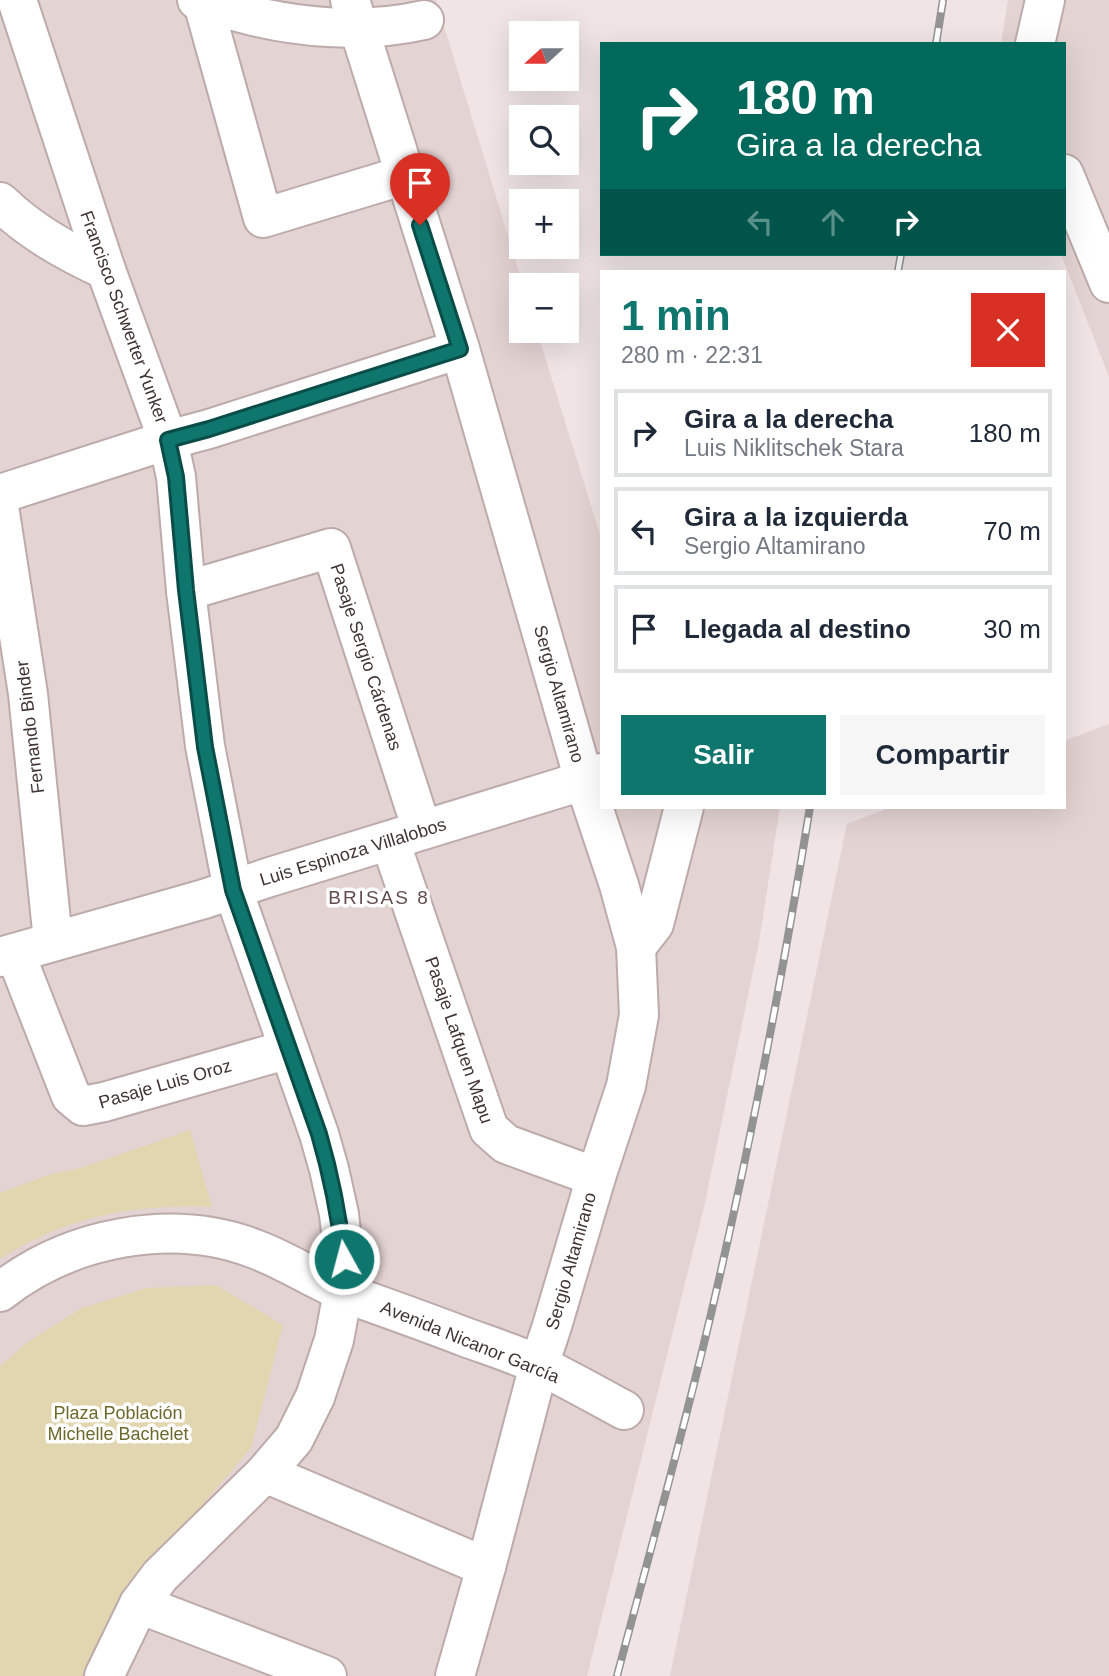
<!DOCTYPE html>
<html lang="es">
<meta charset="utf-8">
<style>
:root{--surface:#fff;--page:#f6f6f7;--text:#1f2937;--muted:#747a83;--line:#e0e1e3;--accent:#0f766e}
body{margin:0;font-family:Arial,sans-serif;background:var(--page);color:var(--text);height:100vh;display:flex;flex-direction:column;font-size:26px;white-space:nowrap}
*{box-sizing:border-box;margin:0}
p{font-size:23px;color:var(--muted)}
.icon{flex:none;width:38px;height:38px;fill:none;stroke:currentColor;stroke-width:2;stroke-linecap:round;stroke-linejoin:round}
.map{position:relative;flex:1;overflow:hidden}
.side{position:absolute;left:600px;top:270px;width:466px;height:539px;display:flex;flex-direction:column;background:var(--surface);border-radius:0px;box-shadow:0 7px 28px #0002}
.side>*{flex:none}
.guide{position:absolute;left:600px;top:42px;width:466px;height:214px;border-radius:0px;box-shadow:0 7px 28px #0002;background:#00695c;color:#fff;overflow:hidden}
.needle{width:46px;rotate:249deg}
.tools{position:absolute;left:509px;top:21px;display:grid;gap:14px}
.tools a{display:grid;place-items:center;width:70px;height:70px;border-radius:0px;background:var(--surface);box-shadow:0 7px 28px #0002;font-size:35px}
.pin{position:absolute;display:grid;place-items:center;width:60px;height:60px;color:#fff;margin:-72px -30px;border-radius:50% 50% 50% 0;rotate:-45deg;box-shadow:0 0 7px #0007}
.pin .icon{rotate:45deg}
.me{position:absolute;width:77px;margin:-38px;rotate:353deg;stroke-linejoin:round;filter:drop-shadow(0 0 5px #0008)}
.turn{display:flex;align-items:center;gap:24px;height:147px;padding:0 21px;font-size:32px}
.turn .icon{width:91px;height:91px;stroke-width:2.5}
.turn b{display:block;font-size:49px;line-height:60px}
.lanes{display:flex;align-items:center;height:66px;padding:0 21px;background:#0003;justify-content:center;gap:35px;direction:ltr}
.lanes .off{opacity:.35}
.round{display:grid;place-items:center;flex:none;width:74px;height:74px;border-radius:0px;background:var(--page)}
.headline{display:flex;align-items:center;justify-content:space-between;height:119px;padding:0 21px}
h1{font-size:42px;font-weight:700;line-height:52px;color:var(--accent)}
.button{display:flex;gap:14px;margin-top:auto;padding:14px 21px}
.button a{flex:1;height:80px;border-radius:0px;background:var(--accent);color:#fff;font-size:28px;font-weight:700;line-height:80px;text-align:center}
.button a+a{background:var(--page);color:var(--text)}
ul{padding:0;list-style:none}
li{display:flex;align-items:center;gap:21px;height:88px;margin:0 14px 10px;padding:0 7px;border:4px solid var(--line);border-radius:0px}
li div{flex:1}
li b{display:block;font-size:26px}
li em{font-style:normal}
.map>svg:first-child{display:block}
.residential{fill:#e3d3d2}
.green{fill:#e1d6b0}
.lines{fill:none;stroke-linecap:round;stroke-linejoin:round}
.minor-casing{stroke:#bdabab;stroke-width:42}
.minor{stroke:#fff;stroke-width:38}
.rail-casing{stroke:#939393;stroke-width:8}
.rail{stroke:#fff;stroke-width:5;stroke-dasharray:16;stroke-linecap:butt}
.route-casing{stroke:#0a4d48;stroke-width:18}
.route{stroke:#0f766e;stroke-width:12}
.labels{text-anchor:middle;stroke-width:7;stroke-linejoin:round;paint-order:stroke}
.street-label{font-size:18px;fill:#413435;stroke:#fff}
.park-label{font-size:18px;fill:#6d6a2e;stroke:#fff}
.neighbourhood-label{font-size:19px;letter-spacing:2px;fill:#634d4e;stroke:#fff}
</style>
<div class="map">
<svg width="1109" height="1676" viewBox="0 0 1109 1676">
<rect width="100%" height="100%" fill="#f0e4e4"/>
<g class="residential">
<polygon points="0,0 436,0 523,285 522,285 522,331 537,331 602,541 602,807 780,807 759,942 704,1207 587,1676 0,1676"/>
<polygon points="1008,0 1109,0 1109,377 1061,254 1064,254 1064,44 1001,44"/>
<polygon points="1109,724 1109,1676 670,1676 847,824 891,807 1064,807 1064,741"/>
</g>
<g class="green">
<path d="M 190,1130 L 212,1207 C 133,1204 68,1216 0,1259 L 0,1193 L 48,1175 L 81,1168 Z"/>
<polygon points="216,1285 283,1325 251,1448 126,1594 87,1676 0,1676 0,1366 29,1341 82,1308 147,1288"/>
</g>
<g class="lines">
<defs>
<g id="minor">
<polyline points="17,0 106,270 168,440 176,477 186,591 205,746 233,890 319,1134 329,1169 339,1214 344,1259 343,1292 334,1340 315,1397 294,1439 265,1473 160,1576 139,1604 104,1676"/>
<path d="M 197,0 C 208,5 221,8 234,11 C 294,28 362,34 424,20"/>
<polyline points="350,0 460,349 584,780 619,885 636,947 639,1015 626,1086 596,1177 552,1326 539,1365 486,1567 455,1676"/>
<polyline points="203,3 263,218 405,175"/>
<polyline points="1035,44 1045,0"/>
<polyline points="1064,174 1109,283"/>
<path d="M 0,202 C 31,232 67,252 106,270"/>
<polyline points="0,494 168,440 209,429 460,349"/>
<polyline points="0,513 28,694 53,941"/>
<polyline points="186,591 331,548 422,830"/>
<polyline points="390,841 489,1129 506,1144 596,1177"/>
<polyline points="636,947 654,924 684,807"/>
<polyline points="15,953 71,1096 83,1106 104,1102 289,1049"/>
<polyline points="0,957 204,899 270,877 563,787 602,773"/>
<path d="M 0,1292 C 69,1237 172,1217 255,1249 C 290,1262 321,1284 356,1297 C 392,1310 429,1323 465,1337 C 490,1346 515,1354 539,1365 C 568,1379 596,1395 624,1410"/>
<polyline points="265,1473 486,1567"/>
<polyline points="139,1604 327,1676"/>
</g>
</defs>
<use href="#minor" class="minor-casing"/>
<use href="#minor" class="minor"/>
<defs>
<g id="rail">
<polyline points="936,44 943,0"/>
<polyline points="898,271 901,254"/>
<path d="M 617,1676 C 650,1551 685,1427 714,1301 C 752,1137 783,973 810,807"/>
</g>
</defs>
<use href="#rail" class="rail-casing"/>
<use href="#rail" class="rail"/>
</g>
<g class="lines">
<defs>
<path id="route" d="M 344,1259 C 339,1216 331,1175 319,1134 L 233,890 L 205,747 L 186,590 L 176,477 L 168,440 L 209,429 L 460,349 L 420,225"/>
</defs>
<use href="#route" class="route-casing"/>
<use href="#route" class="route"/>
</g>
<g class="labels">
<g class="street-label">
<text transform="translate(124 317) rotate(70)" y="6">Francisco Schwerter Yunker</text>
<text transform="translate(366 657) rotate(72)" y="6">Pasaje Sergio Cárdenas</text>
<text transform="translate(559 694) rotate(74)" y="6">Sergio Altamirano</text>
<text transform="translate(30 727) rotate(-97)" y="6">Fernando Binder</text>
<text transform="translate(353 852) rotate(-17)" y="6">Luis Espinoza Villalobos</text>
<text transform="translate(459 1040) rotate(71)" y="6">Pasaje Lafquen Mapu</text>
<text transform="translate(165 1084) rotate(-16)" y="6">Pasaje Luis Oroz</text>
<text transform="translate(571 1261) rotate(-74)" y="6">Sergio Altamirano</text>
<text transform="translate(470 1342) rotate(22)" y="6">Avenida Nicanor García</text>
</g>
<g class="park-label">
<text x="118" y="1419">Plaza Población<tspan x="118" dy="21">Michelle Bachelet</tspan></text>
</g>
<g class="neighbourhood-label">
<text x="379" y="904">BRISAS 8</text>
</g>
</g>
</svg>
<div class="tools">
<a><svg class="needle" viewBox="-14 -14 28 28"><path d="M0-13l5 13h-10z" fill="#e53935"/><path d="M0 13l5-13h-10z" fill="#747a83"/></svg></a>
<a><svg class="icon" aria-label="search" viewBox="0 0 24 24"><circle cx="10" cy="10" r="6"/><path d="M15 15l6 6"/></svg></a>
<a>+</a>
<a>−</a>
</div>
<div class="pin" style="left:420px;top:225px;background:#d93025"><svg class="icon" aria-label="arrive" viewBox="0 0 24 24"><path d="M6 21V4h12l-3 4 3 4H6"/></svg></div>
<svg class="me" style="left:344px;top:1259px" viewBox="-20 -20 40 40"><circle r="17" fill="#0f766e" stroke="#fff" stroke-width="3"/><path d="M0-11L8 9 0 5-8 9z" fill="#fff"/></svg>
<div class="guide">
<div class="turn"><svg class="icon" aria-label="right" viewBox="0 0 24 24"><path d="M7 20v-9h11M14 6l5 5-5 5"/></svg><div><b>180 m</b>Gira a la derecha</div></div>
<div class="lanes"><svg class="icon off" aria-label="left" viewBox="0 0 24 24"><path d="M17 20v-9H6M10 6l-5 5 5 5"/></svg><svg class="icon off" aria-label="ahead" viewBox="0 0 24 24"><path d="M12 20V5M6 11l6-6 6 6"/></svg><svg class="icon" aria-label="right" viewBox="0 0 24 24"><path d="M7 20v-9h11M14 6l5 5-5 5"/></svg></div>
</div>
<section class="side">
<div class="headline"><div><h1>1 min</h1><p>280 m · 22:31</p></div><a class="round" style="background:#d93025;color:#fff"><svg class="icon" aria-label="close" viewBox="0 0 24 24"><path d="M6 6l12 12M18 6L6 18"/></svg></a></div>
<ul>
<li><svg class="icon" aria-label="right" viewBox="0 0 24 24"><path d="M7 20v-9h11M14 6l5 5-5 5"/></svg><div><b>Gira a la derecha</b><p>Luis Niklitschek Stara</p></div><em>180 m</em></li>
<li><svg class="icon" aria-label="left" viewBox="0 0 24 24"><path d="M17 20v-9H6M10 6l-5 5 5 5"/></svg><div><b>Gira a la izquierda</b><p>Sergio Altamirano</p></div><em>70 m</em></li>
<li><svg class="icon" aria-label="arrive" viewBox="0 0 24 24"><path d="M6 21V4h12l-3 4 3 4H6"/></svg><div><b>Llegada al destino</b></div><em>30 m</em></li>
</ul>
<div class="button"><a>Salir</a><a>Compartir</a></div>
</section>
</div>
